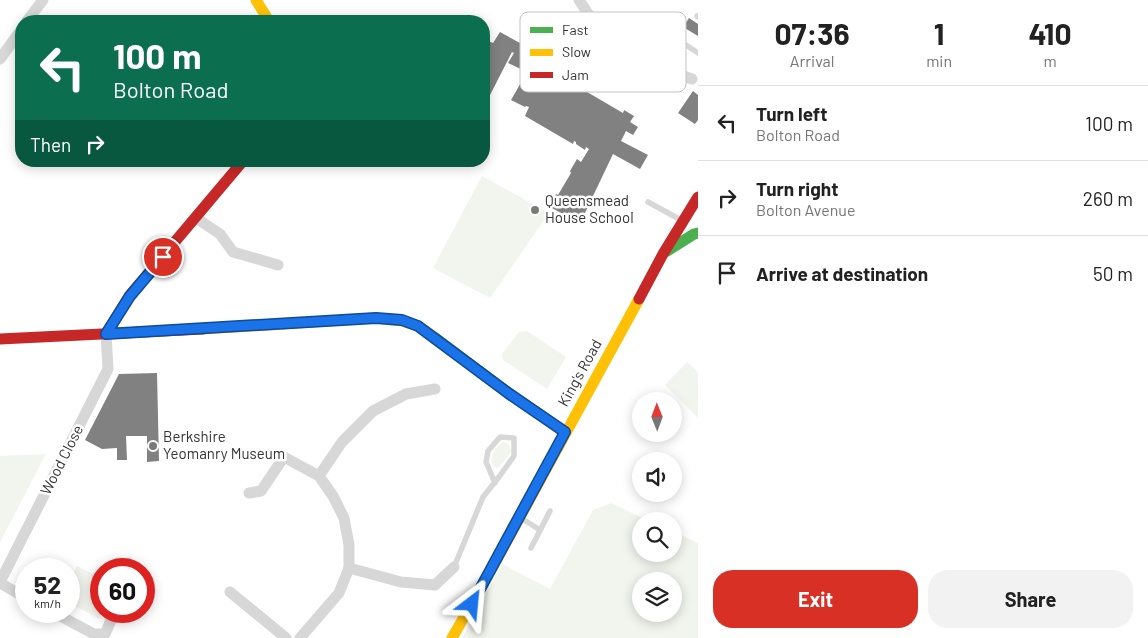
<!DOCTYPE html>
<style>
:root{--surface:#fff;--page:#f2f2f2;--text:#222;--muted:#767676;--line:#e0e0e0;--accent:#d93025}
body{margin:0;font-family:Barlow,sans-serif;background:var(--page);color:var(--text);height:100vh;display:flex;flex-direction:column;font-size:19px;white-space:nowrap}
*{box-sizing:border-box;margin:0}
p{font-size:16px;color:var(--muted)}
.icon{flex:none;width:28px;height:28px;fill:none;stroke:currentColor;stroke-width:2;stroke-linecap:round;stroke-linejoin:round}
.map{position:relative;flex:1;overflow:hidden}
.drawer{display:flex;flex-direction:column;background:var(--surface);width:450px}
.drawer>*{flex:none}
.banner{position:absolute;left:15px;top:15px;width:475px;height:152px;border-radius:20px;box-shadow:0 2px 12px #0003;background:#0b6e4f;color:#fff;overflow:hidden}
.needle{width:32px;rotate:359deg}
.controls{position:absolute;left:632px;top:392px;display:grid;gap:10px}
.controls a{display:grid;place-items:center;width:50px;height:50px;border-radius:50%;background:var(--surface);box-shadow:0 2px 12px #0003;font-size:25px}
.speed{position:absolute;left:15px;top:558px;display:flex;gap:10px;font-size:25px;font-weight:700;text-align:center}
.speed>*{display:grid;place-content:center;width:65px;height:65px;border-radius:50%;background:var(--surface);box-shadow:0 2px 12px #0003;line-height:1}
.speed small{font-size:12px;font-weight:400}
.speed .limit{border:8px solid #d22;background:#fff;color:#111}
.pin{position:absolute;display:grid;place-items:center;width:42px;height:42px;color:#fff;margin:-21px;border:2px solid #fff;border-radius:50%;box-shadow:0 1px 5px #0007}
.me{position:absolute;width:55px;margin:-28px;rotate:29deg;stroke-linejoin:round;filter:drop-shadow(0 0 4px #0008)}
.turn{display:flex;align-items:center;gap:18px;height:105px;padding:0 15px;font-size:22px}
.turn .icon{width:65px;height:65px;stroke-width:2.5}
.turn b{display:block;font-size:35px;line-height:42px}
.then{display:flex;align-items:center;height:48px;padding:0 15px;background:#0003;gap:10px;font-size:19px}
.eta{display:flex;justify-content:space-evenly;align-items:center;height:85px;text-align:center}
.eta b{font-size:30px;font-weight:700;line-height:35px}
.cta{display:flex;gap:10px;margin-top:auto;padding:10px 15px}
.cta a{flex:1;height:58px;border-radius:20px;background:var(--accent);color:#fff;font-size:20px;font-weight:700;line-height:58px;text-align:center}
.cta a+a{background:var(--page);color:var(--text)}
ul{padding:0;list-style:none}
li{display:flex;align-items:center;gap:15px;height:75px;padding:0 15px;border-top:1px solid var(--line)}
li div{flex:1}
li b{display:block;font-size:19px}
li em{font-style:normal}
main{display:flex;flex:1;min-height:0}
.map>svg:first-child{display:block}
.green{fill:#f1f5ed;fill-rule:evenodd}
.building{fill:#818181}
.lines{fill:none;stroke-linecap:round;stroke-linejoin:round}
.lane{stroke:#d7d7d7;stroke-width:5.5}
.street{stroke:#d7d7d7;stroke-width:11}
.fast{stroke:#4caf50;stroke-width:11}
.slow{stroke:#ffc107;stroke-width:11}
.jam{stroke:#c62828;stroke-width:11}
.route-casing{stroke:#114b97;stroke-width:12}
.route{stroke:#1a73e8;stroke-width:9}
.poi-dot{fill:#7a7a7a;stroke:#fff;stroke-width:2}
.labels{text-anchor:middle;stroke-width:5;stroke-linejoin:round;paint-order:stroke}
.poi-label{font-size:15px;fill:#333;stroke:#fff;text-anchor:start}
.street-label{font-size:15px;fill:#333;stroke:#fff}
.key{fill:#fff;stroke:#c2c2c2;stroke-width:1}
.key-label{font-size:14px;fill:#333}
</style>
<main>
<div class="map">
<svg width="698" height="638" viewBox="0 0 698 638">
<rect width="100%" height="100%" fill="#fff"/>
<g class="green">
<polygon points="482,176 549,213 490,298 433,268"/>
<polygon points="527,331 566,357 547,389 503,360 502,354 519,332"/>
<polygon points="687,362 698,372 698,418 665,385"/>
<path d="M 503,442 L 509,444 L 511,451 L 505,461 L 497,468 L 493,466 C 490,456 494,448 503,442 Z"/>
<polygon points="46,454 0,542 0,456"/>
<path d="M 611,503 L 649,521 L 641,521 L 641,554 L 674,554 L 674,532 L 698,543 L 698,638 L 462,638 L 502,564 L 550,589 L 593,510 ZM 641,581 L 674,581 L 674,614 L 641,614 Z"/>
<polygon points="77,566 101,578 101,588 97,600 101,605 101,611 103,611 100,619 69,603 69,582"/>
</g>
<g class="building">
<polygon points="689,18 698,24 698,36 683,27"/>
<polygon points="500,32 551,60 546,69 534,62 533,65 549,74 551,71 623,113 624,110 634,116 630,122 638,127 633,135 626,131 621,141 648,155 640,169 613,154 584,215 587,216 583,223 580,221 579,223 550,207 556,194 558,195 571,173 570,171 577,159 581,162 589,149 586,147 585,150 576,144 576,142 574,141 573,144 525,116 529,107 526,106 525,107 511,100 523,79 521,78 525,71 508,63 514,53 512,52 489,97 484,95 484,65 486,61 484,60 484,39 493,43"/>
<polygon points="693,91 698,95 698,120 695,124 678,113"/>
<polygon points="157,373 159,461 147,462 147,436 126,436 127,460 117,460 117,448 102,449 85,440 119,374"/>
</g>
<g class="lines">
<g class="lane">
<polyline points="697,16 698,17"/>
<polyline points="547,50 567,21 595,39"/>
<polyline points="575,68 602,29"/>
<polyline points="664,69 679,43 683,43 698,53"/>
<polyline points="648,202 681,220"/>
<polyline points="521,518 540,530"/>
<polyline points="531,548 550,511"/>
<polyline points="454,567 483,497 499,477 514,456 514,438 500,437 488,451 486,462 495,483"/>
</g>
<g class="street">
<polyline points="579,0 589,15 615,43 647,65 664,69 692,79"/>
<polyline points="27,21 43,0"/>
<polyline points="0,59 21,30"/>
<polyline points="196,218 220,234 233,252 278,265"/>
<polyline points="271,454 284,457 319,476 333,496 344,518 349,545 349,568 339,593 300,638"/>
<polyline points="319,476 342,442 373,411 406,394 435,389"/>
<polyline points="249,493 261,491 284,457"/>
<polyline points="349,568 401,582 435,585 454,567"/>
<polyline points="0,582 108,369 106,334"/>
<polyline points="0,583 26,598"/>
<polyline points="230,592 286,638"/>
<polyline points="51,611 94,634 105,634 115,611"/>
</g>
<g class="fast">
<polyline points="667,251 694,234 698,233"/>
<polyline points="434,337 509,393 565,432"/>
</g>
<g class="slow">
<polyline points="256,0 269,21"/>
<polyline points="203,329 376,318 402,321 418,326 434,337"/>
<polyline points="452,638 491,570 639,299"/>
</g>
<g class="jam">
<polyline points="639,299 663,254 698,197"/>
<polyline points="106,334 130,295 243,161"/>
<polyline points="0,339 203,329"/>
</g>
</g>
<g class="lines">
<defs>
<polyline id="route" points="163,257 130,296 106,334 376,318 402,320 418,326 508,393 565,432 472,604"/>
</defs>
<use href="#route" class="route-casing"/>
<use href="#route" class="route"/>
</g>
<g class="poi-dot">
<circle cx="535" cy="210" r="5"/>
<circle cx="153" cy="446" r="5"/>
</g>
<g class="labels">
<g class="poi-label">
<text x="545" y="206">Queensmead<tspan x="545" dy="17">House School</tspan></text>
<text x="163" y="442">Berkshire<tspan x="163" dy="17">Yeomanry Museum</tspan></text>
</g>
<g class="street-label">
<text transform="translate(580 373) rotate(-61)" y="5">King's Road</text>
<text transform="translate(62 460) rotate(-63)" y="5">Wood Close</text>
</g>
</g>
<rect x="520" y="12" width="166" height="80" rx="8" class="key"/>
<rect x="530" y="27" width="23" height="6" fill="#4caf50"/>
<rect x="530" y="49" width="23" height="7" fill="#ffc107"/>
<rect x="530" y="72" width="23" height="6" fill="#c62828"/>
<g class="key-label">
<text x="562" y="35">Fast</text>
<text x="562" y="57">Slow</text>
<text x="562" y="80">Jam</text>
</g>
</svg>
<div class="controls">
<a><svg class="needle" viewBox="-14 -14 28 28"><path d="M0-13l5 13h-10z" fill="#e53935"/><path d="M0 13l5-13h-10z" fill="#767676"/></svg></a>
<a><svg class="icon" aria-label="sound" viewBox="0 0 24 24"><path d="M4 9h4l5-4v14l-5-4H4zM17 9q2 3 0 6"/></svg></a>
<a><svg class="icon" aria-label="search" viewBox="0 0 24 24"><circle cx="10" cy="10" r="6"/><path d="M15 15l6 6"/></svg></a>
<a><svg class="icon" aria-label="layers" viewBox="0 0 24 24"><path d="M12 4l9 5-9 5-9-5zM3 14l9 5 9-5"/></svg></a>
</div>
<div class="speed"><div>52<small>km/h</small></div><div class="limit">60</div></div>
<div class="pin" style="left:163px;top:257px;background:#d93025"><svg class="icon" aria-label="arrive" viewBox="0 0 24 24"><path d="M6 21V4h12l-3 4 3 4H6"/></svg></div>
<svg class="me" style="left:472px;top:604px" viewBox="-20 -20 40 40"><path d="M0-17L14 15 0 8-14 15z" fill="#1a73e8" stroke="#fff" stroke-width="4"/></svg>
<div class="banner">
<div class="turn"><svg class="icon" aria-label="left" viewBox="0 0 24 24"><path d="M17 20v-9H6M10 6l-5 5 5 5"/></svg><div><b>100 m</b>Bolton Road</div></div>
<div class="then">Then<svg class="icon" aria-label="right" viewBox="0 0 24 24"><path d="M7 20v-9h11M14 6l5 5-5 5"/></svg></div>
</div>
</div>
<section class="drawer">
<div class="eta">
<div><b>07:36</b><p>Arrival</p></div>
<div><b>1</b><p>min</p></div>
<div><b>410</b><p>m</p></div>
</div>
<ul>
<li><svg class="icon" aria-label="left" viewBox="0 0 24 24"><path d="M17 20v-9H6M10 6l-5 5 5 5"/></svg><div><b>Turn left</b><p>Bolton Road</p></div><em>100 m</em></li>
<li><svg class="icon" aria-label="right" viewBox="0 0 24 24"><path d="M7 20v-9h11M14 6l5 5-5 5"/></svg><div><b>Turn right</b><p>Bolton Avenue</p></div><em>260 m</em></li>
<li><svg class="icon" aria-label="arrive" viewBox="0 0 24 24"><path d="M6 21V4h12l-3 4 3 4H6"/></svg><div><b>Arrive at destination</b></div><em>50 m</em></li>
</ul>
<div class="cta"><a>Exit</a><a>Share</a></div>
</section>
</main>
